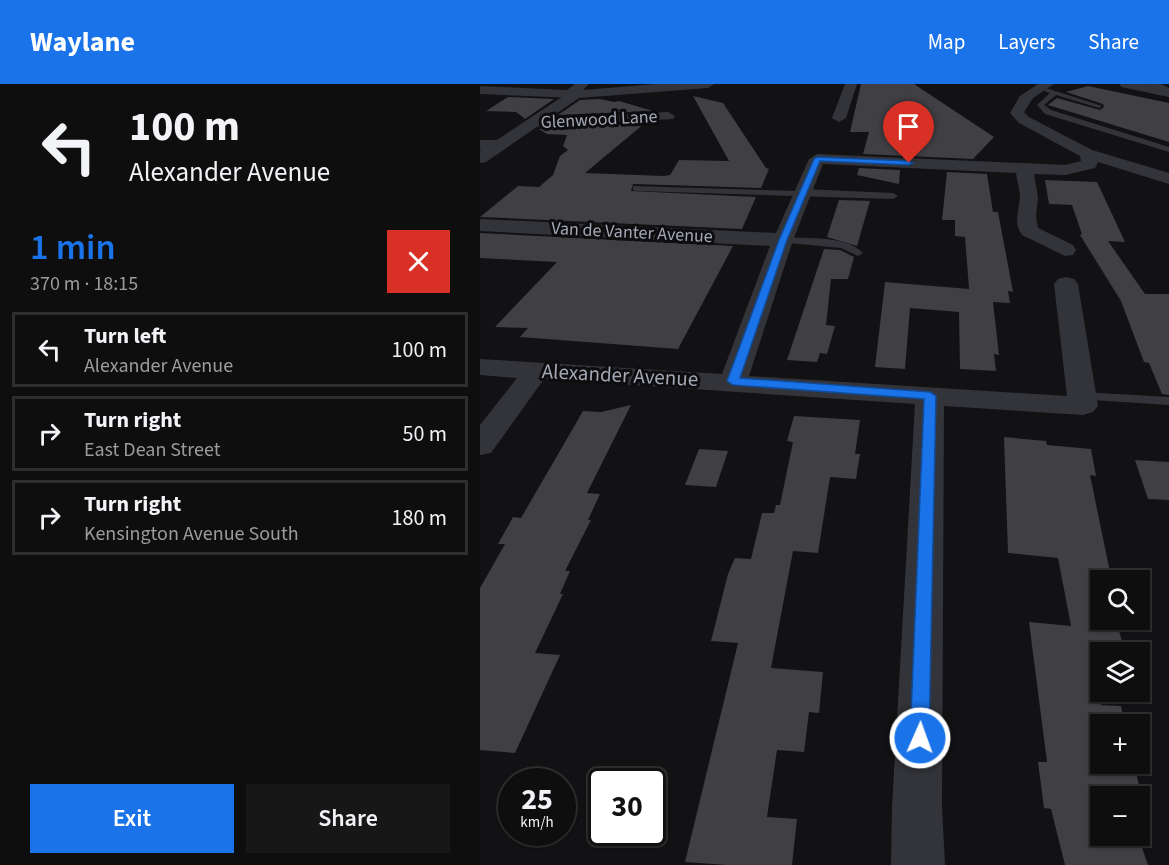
<!DOCTYPE html>
<meta charset="utf-8">
<style>
:root{--surface:#0e0e0f;--page:#171718;--text:#f1f3f6;--muted:#9b9c9e;--line:#2e2e2f;--accent:#1a73e8}
body{margin:0;font-family:"Source Sans 3",sans-serif;background:var(--page);color:var(--text);height:100vh;display:flex;flex-direction:column;font-size:22px;white-space:nowrap}
*{box-sizing:border-box;margin:0}
p{font-size:20px;color:var(--muted)}
.icon{flex:none;width:33px;height:33px;fill:none;stroke:currentColor;stroke-width:2;stroke-linecap:round;stroke-linejoin:round}
.map{position:relative;flex:1;overflow:hidden}
.panel{display:flex;flex-direction:column;background:var(--surface);width:480px}
.panel>*{flex:none}
.guide{background:#0e0e0f;color:var(--text);overflow:hidden}
.tools{position:absolute;left:610px;top:486px;display:grid;gap:12px}
.tools a{display:grid;place-items:center;width:60px;height:60px;border-radius:0px;background:var(--surface);box-shadow:0 2px 4px #0004,0 0 0 2px var(--line);font-size:30px}
.speed{position:absolute;left:18px;top:684px;display:flex;gap:12px;font-size:30px;font-weight:700;text-align:center}
.speed>*{display:grid;place-content:center;width:78px;height:78px;border-radius:50%;background:var(--surface);box-shadow:0 2px 4px #0004,0 0 0 2px var(--line);line-height:1}
.speed small{font-size:15px;font-weight:400}
.speed .limit{border:3px solid #111;border-radius:9px;background:#fff;color:#111}
.pin{position:absolute;display:grid;place-items:center;width:51px;height:51px;color:#fff;margin:-62px -26px;border-radius:50% 50% 50% 0;rotate:-45deg;box-shadow:0 0 6px #0007}
.pin .icon{rotate:45deg}
.me{position:absolute;width:66px;margin:-33px;rotate:2deg;stroke-linejoin:round;filter:drop-shadow(0 0 4px #0008)}
.turn{display:flex;align-items:center;gap:21px;height:126px;padding:0 30px;font-size:27px}
.turn .icon{width:78px;height:78px;stroke-width:2.5}
.turn b{display:block;font-size:42px;line-height:51px}
.round{display:grid;place-items:center;flex:none;width:63px;height:63px;border-radius:0px;background:var(--page)}
.head{display:flex;align-items:center;justify-content:space-between;height:102px;padding:0 30px}
h1{font-size:36px;font-weight:600;line-height:45px;color:var(--accent)}
.action{display:flex;gap:12px;margin-top:auto;padding:12px 30px}
.action a{flex:1;height:69px;border-radius:0px;background:var(--accent);color:#fff;font-size:24px;font-weight:600;line-height:69px;text-align:center}
.action a+a{background:var(--page);color:var(--text)}
ul{padding:0;list-style:none}
li{display:flex;align-items:center;gap:18px;height:75px;margin:0 12px 9px;padding:0 18px;border:3px solid var(--line);border-radius:0px}
li div{flex:1}
li b{display:block;font-size:22px}
li em{font-style:normal}
header{display:flex;align-items:center;gap:36px;box-sizing:border-box;height:84px;padding:0 30px;background:var(--accent);color:#fff}
header strong{font-size:28px}
nav{display:flex;gap:33px;margin-inline-start:auto;font-size:21px}
main{display:flex;flex:1;min-height:0}
.map>svg:first-child{display:block}
.building{fill:#3f3f44}
.lines{fill:none;stroke-linecap:round;stroke-linejoin:round}
.service{fill:#333439;fill-rule:evenodd}
.minor{fill:#333439;fill-rule:evenodd}
.tertiary{fill:#333439;fill-rule:evenodd}
.route{fill:#1a73e8;stroke:#114b97;stroke-width:1.5}
.labels{text-anchor:middle;stroke-width:6;stroke-linejoin:round;paint-order:stroke}
.far-street-label{font-size:18px;fill:#a4a7b4;stroke:#0d0d0f}
.street-label{font-size:21px;fill:#a4a7b4;stroke:#0d0d0f}
</style>
<header>
<strong>Waylane</strong>
<nav><a>Map</a><a>Layers</a><a>Share</a></nav>
</header>
<main>
<section class="panel">
<div class="guide">
<div class="turn"><svg class="icon" aria-label="left" viewBox="0 0 24 24"><path d="M17 20v-9H6M10 6l-5 5 5 5"/></svg><div><b>100 m</b>Alexander Avenue</div></div>
</div>
<div class="head"><div><h1>1 min</h1><p>370 m · 18:15</p></div><a class="round" style="background:#d93025;color:#fff"><svg class="icon" aria-label="close" viewBox="0 0 24 24"><path d="M6 6l12 12M18 6L6 18"/></svg></a></div>
<ul>
<li><svg class="icon" aria-label="left" viewBox="0 0 24 24"><path d="M17 20v-9H6M10 6l-5 5 5 5"/></svg><div><b>Turn left</b><p>Alexander Avenue</p></div><em>100 m</em></li>
<li><svg class="icon" aria-label="right" viewBox="0 0 24 24"><path d="M7 20v-9h11M14 6l5 5-5 5"/></svg><div><b>Turn right</b><p>East Dean Street</p></div><em>50 m</em></li>
<li><svg class="icon" aria-label="right" viewBox="0 0 24 24"><path d="M7 20v-9h11M14 6l5 5-5 5"/></svg><div><b>Turn right</b><p>Kensington Avenue South</p></div><em>180 m</em></li>
</ul>
<div class="action"><a>Exit</a><a>Share</a></div>
</section>
<div class="map">
<svg width="689" height="781" viewBox="0 0 689 781">
<rect width="100%" height="100%" fill="#121214"/>
<g class="building">
<polygon points="381,0 434,0 514,53 493,75 383,70 389,48 370,48"/>
<polygon points="608,2 689,19 689,58 568,21 577,14 620,26 624,23 623,20 586,8"/>
<polygon points="213,12 243,19 286,84 289,85 281,104 153,100 151,107 276,113 262,145 0,133 38,102 59,103 73,91 80,72 88,66 83,62 87,51 67,50 59,45 165,39 105,89 184,92 190,91 199,76 249,77"/>
<polygon points="28,13 74,15 45,35 36,28 6,27"/>
<polygon points="120,15 134,18 139,17 173,27 78,31 100,16"/>
<polygon points="379,84 420,86 419,100 377,91"/>
<polygon points="467,88 507,90 513,128 518,128 533,208 528,207 530,219 513,218 519,271 514,270 516,287 480,285 479,228 430,224 425,285 395,283 405,198 489,205 485,153 475,152 475,136 462,136"/>
<polygon points="565,96 617,98 645,158 628,157 665,210 689,210 689,311 682,310 669,279 664,278 641,217 600,151 602,150 592,121 569,120"/>
<polygon points="359,116 390,117 377,162 347,153"/>
<polygon points="0,149 253,162 198,265 40,253 48,244 15,243 77,178 0,174"/>
<polygon points="344,165 360,166 374,173 368,195 351,195 346,241 355,242 347,270 340,269 337,278 307,276"/>
<polygon points="151,321 107,409 120,410 108,436 111,436 85,487 90,487 80,510 83,510 55,569 80,571 35,669 0,666 0,504 25,460 18,460 33,433 41,434 103,327 121,328"/>
<polygon points="314,332 380,336 375,370 380,370 376,395 350,393 338,469 313,467 291,584 343,588 339,629 329,628 324,668 297,666 287,733 317,735 312,781 247,781 205,778 258,559 231,557 248,490 255,474 271,475 282,429 294,429 296,421 300,421 313,358 307,357"/>
<polygon points="524,353 566,357 567,361 611,365 616,392 610,391 630,488 625,488 627,496 621,496 621,536 636,536 645,568 621,568 621,621 641,622 645,640 621,640 621,680 654,680 668,740 660,739 660,712 621,712 621,752 658,752 668,781 585,781 571,725 564,724 558,678 567,678 549,538 591,542 578,474 528,469"/>
<polygon points="219,365 248,367 236,403 205,401"/>
<polygon points="655,376 689,378 689,416 668,415"/>
</g>
<g class="lines">
<g class="service">
<polygon points="566,4 622,22 619,24 576,11 564,21 571,26 689,63 689,68 565,30 557,21 570,9 564,7"/>
<polygon points="153,102 319,107 323,105 413,109 418,112 413,115 156,107 153,106"/>
<path d="M 303,153 C 327,155 366,151 383,169 L 378,172 L 361,164 L 299,158 L 298,156 Z"/>
<polygon points="602,308 689,313 689,321 597,315 595,312 597,309"/>
</g>
<g class="minor">
<polygon points="95,0 109,0 101,8 101,13 96,14 0,10 0,2 87,6"/>
<polygon points="365,0 377,0 366,34 359,38 352,34"/>
<path d="M 558,0 L 574,0 L 553,14 L 544,28 L 549,33 L 612,66 L 689,89 L 689,100 L 618,78 L 615,84 L 585,91 L 554,90 L 558,113 L 556,132 L 558,144 L 593,161 L 596,166 L 593,171 L 585,172 L 542,151 C 533,139 539,127 540,113 C 540,106 537,97 536,89 L 343,80 L 313,156 L 269,292 L 587,312 L 574,200 L 578,195 L 586,193 L 594,195 L 598,200 L 618,322 L 613,328 L 603,331 L 464,322 L 462,723 L 465,781 L 411,781 L 412,723 L 435,320 L 64,295 L 11,369 L 0,371 L 0,341 L 37,294 L 0,291 L 0,275 L 242,290 L 290,162 L 0,147 L 0,135 L 296,149 L 329,75 L 337,70 L 585,81 L 601,77 L 600,72 L 539,39 L 530,29 L 540,12 Z"/>
<polygon points="640,0 665,0 689,5 689,13 641,3"/>
<polygon points="188,28 195,32 193,35 51,43 44,39 51,35"/>
<polygon points="0,56 19,56 27,61 19,66 0,66"/>
</g>
<g class="tertiary">
<polygon points="176,0 234,0 228,4 99,14 6,78 0,79 0,67 91,7"/>
<polygon points="665,0 681,0 689,4 689,13"/>
</g>
</g>
<polygon class="route" points="337,73 429,77 433,79 429,81 340,77 307,156 260,294 450,308 456,312 449,654 446,660 440,663 433,660 430,654 444,315 253,301 247,297 299,156 334,75"/>
<g class="labels">
<g class="far-street-label">
<text transform="translate(119 35) rotate(-3)" y="6">Glenwood Lane</text>
<text transform="translate(152 148) rotate(3)" y="6">Van de Vanter Avenue</text>
</g>
<g class="street-label">
<text transform="translate(140 291) rotate(3)" y="7">Alexander Avenue</text>
</g>
</g>
</svg>
<div class="tools">
<a><svg class="icon" aria-label="search" viewBox="0 0 24 24"><circle cx="10" cy="10" r="6"/><path d="M15 15l6 6"/></svg></a>
<a><svg class="icon" aria-label="layers" viewBox="0 0 24 24"><path d="M12 4l9 5-9 5-9-5zM3 14l9 5 9-5"/></svg></a>
<a>+</a>
<a>−</a>
</div>
<div class="speed"><div>25<small>km/h</small></div><div class="limit">30</div></div>
<div class="pin" style="left:429px;top:79px;background:#d93025"><svg class="icon" aria-label="arrive" viewBox="0 0 24 24"><path d="M6 21V4h12l-3 4 3 4H6"/></svg></div>
<svg class="me" style="left:440px;top:654px" viewBox="-20 -20 40 40"><circle r="17" fill="#1a73e8" stroke="#fff" stroke-width="3"/><path d="M0-11L8 9 0 5-8 9z" fill="#fff"/></svg>
</div>
</main>
